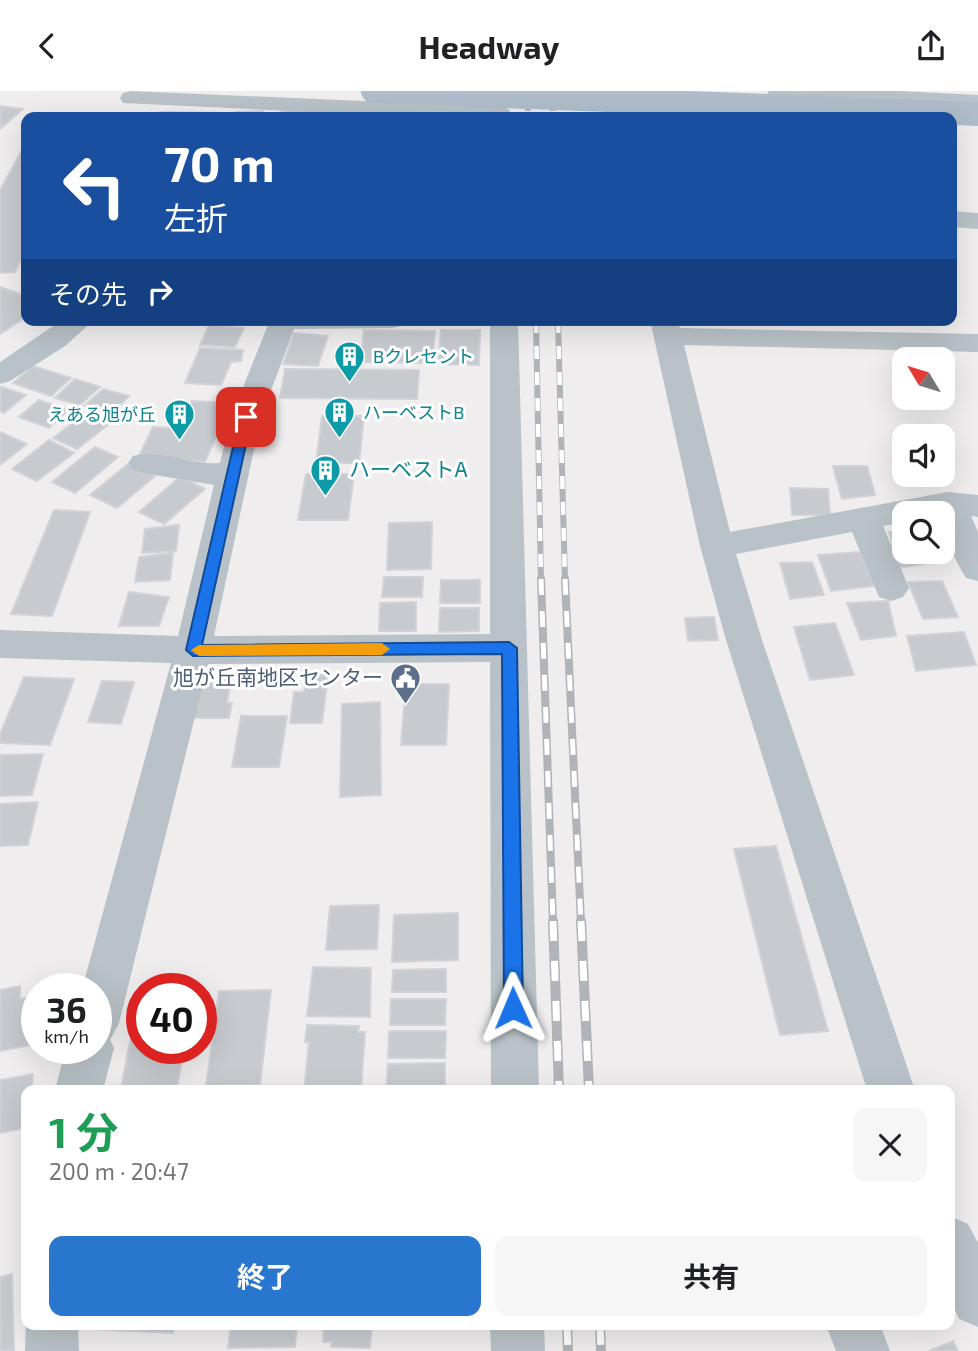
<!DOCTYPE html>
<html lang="ja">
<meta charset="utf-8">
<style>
:root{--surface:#fff;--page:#f6f6f6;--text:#202124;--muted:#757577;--accent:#2876ce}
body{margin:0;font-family:"Exo 2","Noto Sans JP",sans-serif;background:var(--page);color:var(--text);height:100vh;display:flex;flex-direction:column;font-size:26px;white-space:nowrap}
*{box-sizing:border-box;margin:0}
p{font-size:23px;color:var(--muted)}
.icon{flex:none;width:38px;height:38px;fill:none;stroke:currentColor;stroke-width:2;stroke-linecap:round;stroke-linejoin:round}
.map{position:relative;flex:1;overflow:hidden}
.sheet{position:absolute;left:21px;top:994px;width:934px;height:245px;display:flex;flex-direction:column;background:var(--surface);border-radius:14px;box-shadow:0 7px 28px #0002}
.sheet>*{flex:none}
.top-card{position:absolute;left:21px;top:21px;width:936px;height:214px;border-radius:14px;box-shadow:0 7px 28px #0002;background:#1a4fa0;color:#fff;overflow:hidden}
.needle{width:46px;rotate:308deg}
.fabs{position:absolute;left:892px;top:256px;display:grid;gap:14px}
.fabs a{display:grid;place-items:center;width:63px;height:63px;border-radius:14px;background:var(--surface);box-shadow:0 7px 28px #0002;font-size:35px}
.speed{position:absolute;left:21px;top:882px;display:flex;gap:14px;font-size:35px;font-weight:700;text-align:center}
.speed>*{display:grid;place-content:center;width:91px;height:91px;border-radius:50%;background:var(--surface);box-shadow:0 7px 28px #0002;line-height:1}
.speed small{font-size:18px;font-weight:400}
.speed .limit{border:10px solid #d22;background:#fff;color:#111}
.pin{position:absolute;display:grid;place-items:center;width:60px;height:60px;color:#fff;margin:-30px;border-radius:14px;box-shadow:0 4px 10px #0006}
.me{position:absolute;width:77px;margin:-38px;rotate:359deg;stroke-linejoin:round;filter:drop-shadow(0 0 5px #0008)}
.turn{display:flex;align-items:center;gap:24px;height:147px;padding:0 28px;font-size:32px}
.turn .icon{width:91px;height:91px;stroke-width:2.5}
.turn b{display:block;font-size:49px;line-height:60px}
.then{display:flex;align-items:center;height:66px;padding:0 28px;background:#0003;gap:14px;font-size:26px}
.round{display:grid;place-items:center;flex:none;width:74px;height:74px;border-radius:14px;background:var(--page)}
.summary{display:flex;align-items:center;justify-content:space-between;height:119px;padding:0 28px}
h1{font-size:42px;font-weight:700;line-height:52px;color:#1e9e55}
.button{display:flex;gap:14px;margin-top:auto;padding:14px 28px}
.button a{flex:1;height:80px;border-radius:14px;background:var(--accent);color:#fff;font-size:28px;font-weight:700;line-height:80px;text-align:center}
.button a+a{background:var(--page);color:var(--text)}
header{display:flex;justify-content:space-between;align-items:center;height:91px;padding:0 28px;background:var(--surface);font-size:32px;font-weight:700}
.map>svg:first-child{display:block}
.building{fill:#c7cacf;stroke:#d1d3d8;stroke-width:2}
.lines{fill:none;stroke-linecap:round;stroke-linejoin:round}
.minor{fill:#b9c2c8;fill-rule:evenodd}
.rail-far3-casing{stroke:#b0b3b7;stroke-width:5}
.rail-far2-casing{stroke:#b0b3b7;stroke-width:6}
.rail-far1-casing{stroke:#b0b3b7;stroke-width:8}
.rail-casing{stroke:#b0b3b7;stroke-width:10}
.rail-far3{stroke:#fff;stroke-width:3.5;stroke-dasharray:10;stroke-linecap:butt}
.rail-far2{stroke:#fff;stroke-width:4.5;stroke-dasharray:13;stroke-linecap:butt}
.rail-far1{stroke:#fff;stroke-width:5;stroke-dasharray:16;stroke-linecap:butt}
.rail{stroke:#fff;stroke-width:7;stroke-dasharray:20;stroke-linecap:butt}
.major-bridge{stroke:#afbdca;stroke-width:24}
.route{fill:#1a73e8;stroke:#114b97;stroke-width:2}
.slow{fill:#f59e0b}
.labels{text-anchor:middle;stroke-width:6;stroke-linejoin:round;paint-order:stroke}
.far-culture-label{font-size:18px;fill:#0d838f;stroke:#fff;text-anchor:start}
.culture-label{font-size:21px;fill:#0d838f;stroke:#fff;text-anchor:start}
.service-label{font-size:21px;fill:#4e5e75;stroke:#fff;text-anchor:end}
</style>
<header><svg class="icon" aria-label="back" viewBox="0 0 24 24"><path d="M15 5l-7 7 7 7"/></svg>Headway<svg class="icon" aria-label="share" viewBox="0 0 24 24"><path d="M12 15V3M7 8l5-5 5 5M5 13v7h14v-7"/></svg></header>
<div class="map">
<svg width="978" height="1260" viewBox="0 0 978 1260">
<rect width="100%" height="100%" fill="#efeded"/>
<g class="building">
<polygon points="0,15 23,18 0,38"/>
<polygon points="282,19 314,19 312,26 280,26"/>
<polygon points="263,20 263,26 234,26 235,21"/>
<polygon points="160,21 218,22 216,26 158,26"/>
<polygon points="26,52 26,159 15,181 0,182 0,99"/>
<polygon points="0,196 26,205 26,226 0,243"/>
<polygon points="209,234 244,237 235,256 200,254"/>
<polygon points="364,239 435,240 432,272 360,271"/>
<polygon points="441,239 480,239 479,274 438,273"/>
<polygon points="294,242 328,245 318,275 283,273"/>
<polygon points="200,257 243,259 241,270 231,271 221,294 185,292"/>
<polygon points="33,275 71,287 51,305 13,292"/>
<polygon points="285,278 419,279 417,308 280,307"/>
<polygon points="75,288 100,296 80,314 55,307"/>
<polygon points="1,296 26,304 4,322 0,320"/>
<polygon points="103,298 129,305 111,323 84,315"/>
<polygon points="39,309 68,319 49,337 19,326"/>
<polygon points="192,310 230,312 205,371 139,365 153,336 182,338"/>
<polygon points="85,323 109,333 77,358 53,347"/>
<polygon points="322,325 364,325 359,372 316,372"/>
<polygon points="0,341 27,353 0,374"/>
<polygon points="49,349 74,362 37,390 12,378"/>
<polygon points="95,356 118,366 75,402 52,391"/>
<polygon points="128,373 155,385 117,417 90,404"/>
<polygon points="833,375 867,375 875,404 842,408"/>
<polygon points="306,383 354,383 348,429 298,429"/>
<polygon points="180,386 205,398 164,433 139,421"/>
<polygon points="790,397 828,398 830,424 792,424"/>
<polygon points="54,419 90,421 52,525 11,523"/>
<polygon points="432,431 431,478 387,479 389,432"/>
<polygon points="179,434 176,460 142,462 145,438"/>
<polygon points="889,441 905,441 905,460 931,460 934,471 899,477"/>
<polygon points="860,461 875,495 831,500 818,464"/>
<polygon points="173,462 170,489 135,491 139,466"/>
<polygon points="812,471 824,504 790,508 780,472"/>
<polygon points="384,486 423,486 422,506 382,506"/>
<polygon points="441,489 480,489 480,512 440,512"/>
<polygon points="942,490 958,526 923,528 908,491"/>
<polygon points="129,501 169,506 159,535 119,535"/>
<polygon points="888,510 896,545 861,549 847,512"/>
<polygon points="416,511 416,540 379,540 380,512"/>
<polygon points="440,517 479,517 479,540 439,541"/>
<polygon points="714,526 718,549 688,550 685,527"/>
<polygon points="835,532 854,584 810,589 794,536"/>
<polygon points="964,541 976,574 916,580 907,545"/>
<polygon points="306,583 328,584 322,632 290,632 294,601 304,601"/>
<polygon points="202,585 232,586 227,612 232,612 229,627 193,627"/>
<polygon points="24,586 74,588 50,654 0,652 0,643"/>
<polygon points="102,590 134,591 121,633 88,631"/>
<polygon points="406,593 449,593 446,654 401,654"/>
<polygon points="380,611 381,704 340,706 342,613"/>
<polygon points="241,625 287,625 279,676 232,676"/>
<polygon points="43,663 32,704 0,705 0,664"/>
<polygon points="38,711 28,754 0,755 0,713"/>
<polygon points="776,755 828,940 780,944 734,758"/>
<polygon points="379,814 377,858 326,859 330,815"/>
<polygon points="458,822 458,869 392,871 394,824"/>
<polygon points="313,876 371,877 370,926 307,925"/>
<polygon points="446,878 446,901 392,901 393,879"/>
<polygon points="141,894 194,894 193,898 142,898 142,957 184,957 177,997 121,997"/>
<polygon points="20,895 20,908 37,905 37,953 0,960 0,899"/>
<polygon points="271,899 260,994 206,995 219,900"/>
<polygon points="391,908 446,908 445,934 390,934"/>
<polygon points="307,934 359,935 358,941 365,941 361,999 304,999 309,951 305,951"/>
<polygon points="389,940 446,940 445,967 388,967"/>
<polygon points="445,972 445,998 386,999 388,973"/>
<polygon points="33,983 32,999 26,999 26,1037 0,1042 0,989"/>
<polygon points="12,1183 14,1259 0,1260 0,1186"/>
<polygon points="97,1234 175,1234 173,1242 96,1238"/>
<polygon points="231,1234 297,1234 295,1256 228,1257"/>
<polygon points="324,1234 372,1234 370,1257 331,1256 332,1251 323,1251"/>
<polygon points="953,1250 958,1260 929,1260"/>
</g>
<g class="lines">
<g class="minor">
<polygon points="131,0 501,16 509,18 512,26 419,26 123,12 120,7 123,2"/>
<polygon points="767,0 900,0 978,4 978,18 778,7 770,5"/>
<polygon points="619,16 743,19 751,21 754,26 610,26 608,23 611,18"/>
<polygon points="952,120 978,122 978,138 952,136"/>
<polygon points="62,229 94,229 65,255 10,290 0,293 0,271"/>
<path d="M 270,229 L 406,229 L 402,235 L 392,237 L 294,238 L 261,326 L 214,545 L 490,543 L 490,229 L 518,229 L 539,999 L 491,999 L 490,571 L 208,573 L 119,932 L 110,949 L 114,957 L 103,999 L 55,999 L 66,957 L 96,957 L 96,898 L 82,898 L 171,572 L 0,567 L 0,539 L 178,545 L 214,394 L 144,382 L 133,379 L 128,372 L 133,365 C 161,357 191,375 220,372 L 231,326 Z"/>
<path d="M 650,229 L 678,229 L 680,237 L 978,243 L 978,261 L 684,254 L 730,441 L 948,401 L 978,404 L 978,426 L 971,425 L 978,441 L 978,490 L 966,487 C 954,467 943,445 943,422 L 905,422 L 905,431 L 883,435 L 909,497 L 903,506 L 891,510 L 879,506 L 852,441 L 736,463 L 762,549 L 915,999 L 867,999 L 726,549 L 700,455 Z"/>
<polygon points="950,1125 968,1133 978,1152 978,1236 959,1228 950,1209"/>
<polygon points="26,1228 26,1234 78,1234 79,1260 25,1260"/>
<polygon points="490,1234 544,1234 545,1260 491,1260"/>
<polygon points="826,1234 880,1234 890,1260 836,1260"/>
</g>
<defs>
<g id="rail-far3">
<polyline points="527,0 528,26"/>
<polyline points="552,0 553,26"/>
</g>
<g id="rail-far2">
<polyline points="536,229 541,490"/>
<polyline points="558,229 565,490"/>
</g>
<g id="rail-far1">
<polyline points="541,488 553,832"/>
<polyline points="565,488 581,832"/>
</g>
<g id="rail">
<polyline points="553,830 559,999"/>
<polyline points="581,830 589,999"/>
<polyline points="567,1234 568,1260"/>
<polyline points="600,1234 601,1260"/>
</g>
</defs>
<use href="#rail-far3" class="rail-far3-casing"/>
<use href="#rail-far2" class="rail-far2-casing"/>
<use href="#rail-far1" class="rail-far1-casing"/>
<use href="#rail" class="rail-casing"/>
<use href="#rail-far3" class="rail-far3"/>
<use href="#rail-far2" class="rail-far2"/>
<use href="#rail-far1" class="rail-far1"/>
<use href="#rail" class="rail"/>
<polyline class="major-bridge" points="373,0 978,23"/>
</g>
<polygon class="route" points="246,322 252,326 202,554 509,551 517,557 523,917 520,923 513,926 507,923 504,917 502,563 193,565 186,559 240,326"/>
<polygon class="slow" points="382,552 390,558 382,564 199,565 191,559 199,554"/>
<defs>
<symbol id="building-pin" viewBox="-11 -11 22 30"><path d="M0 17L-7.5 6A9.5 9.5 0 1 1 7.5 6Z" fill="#0f9aa8" stroke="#fff"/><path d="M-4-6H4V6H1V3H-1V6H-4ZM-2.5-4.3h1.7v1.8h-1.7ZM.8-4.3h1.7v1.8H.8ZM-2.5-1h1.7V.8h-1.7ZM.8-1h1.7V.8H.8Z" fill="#fff"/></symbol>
<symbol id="civic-pin" viewBox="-11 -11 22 30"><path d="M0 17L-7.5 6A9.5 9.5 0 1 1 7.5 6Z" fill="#5c6f8a" stroke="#fff"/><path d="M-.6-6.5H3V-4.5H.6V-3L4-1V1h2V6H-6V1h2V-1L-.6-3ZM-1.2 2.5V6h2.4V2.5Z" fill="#fff"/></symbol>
</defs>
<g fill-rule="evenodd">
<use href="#building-pin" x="332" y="248" width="35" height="47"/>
<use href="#building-pin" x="322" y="304" width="35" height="47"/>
<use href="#building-pin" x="162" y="306" width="35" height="47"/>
<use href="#building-pin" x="308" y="362" width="35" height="47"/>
<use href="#civic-pin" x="388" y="570" width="35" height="47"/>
</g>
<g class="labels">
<g class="far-culture-label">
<text x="373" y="272">Bクレセント</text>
<text x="363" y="328">ハーベストB</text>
<text x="156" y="330" text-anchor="end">えある旭が丘</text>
</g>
<g class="culture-label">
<text x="349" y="386">ハーベストA</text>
</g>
<g class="service-label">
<text x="383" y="594">旭が丘南地区センター</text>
</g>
</g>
</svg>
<div class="fabs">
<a><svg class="needle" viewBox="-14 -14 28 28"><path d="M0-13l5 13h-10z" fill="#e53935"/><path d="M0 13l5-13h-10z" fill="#757577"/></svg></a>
<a><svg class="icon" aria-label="sound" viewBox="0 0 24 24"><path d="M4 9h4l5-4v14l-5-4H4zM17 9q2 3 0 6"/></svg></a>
<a><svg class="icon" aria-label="search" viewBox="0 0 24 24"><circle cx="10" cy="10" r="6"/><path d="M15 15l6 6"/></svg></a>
</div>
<div class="speed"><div>36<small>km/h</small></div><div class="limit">40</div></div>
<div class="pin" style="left:246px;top:326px;background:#d93025"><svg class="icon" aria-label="arrive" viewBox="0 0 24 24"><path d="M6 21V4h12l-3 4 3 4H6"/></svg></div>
<svg class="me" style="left:513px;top:917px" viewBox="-20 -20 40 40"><path d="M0-17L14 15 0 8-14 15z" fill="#1a73e8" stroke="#fff" stroke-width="4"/></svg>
<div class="top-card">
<div class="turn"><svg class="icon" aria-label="left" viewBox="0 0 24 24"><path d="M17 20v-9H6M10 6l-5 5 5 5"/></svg><div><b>70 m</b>左折</div></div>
<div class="then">その先<svg class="icon" aria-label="right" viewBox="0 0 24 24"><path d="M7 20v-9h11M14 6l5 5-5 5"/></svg></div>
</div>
<section class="sheet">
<div class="summary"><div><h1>1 分</h1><p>200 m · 20:47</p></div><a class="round"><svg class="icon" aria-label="close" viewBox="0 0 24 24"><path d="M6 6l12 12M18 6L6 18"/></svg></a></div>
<div class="button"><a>終了</a><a>共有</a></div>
</section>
</div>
